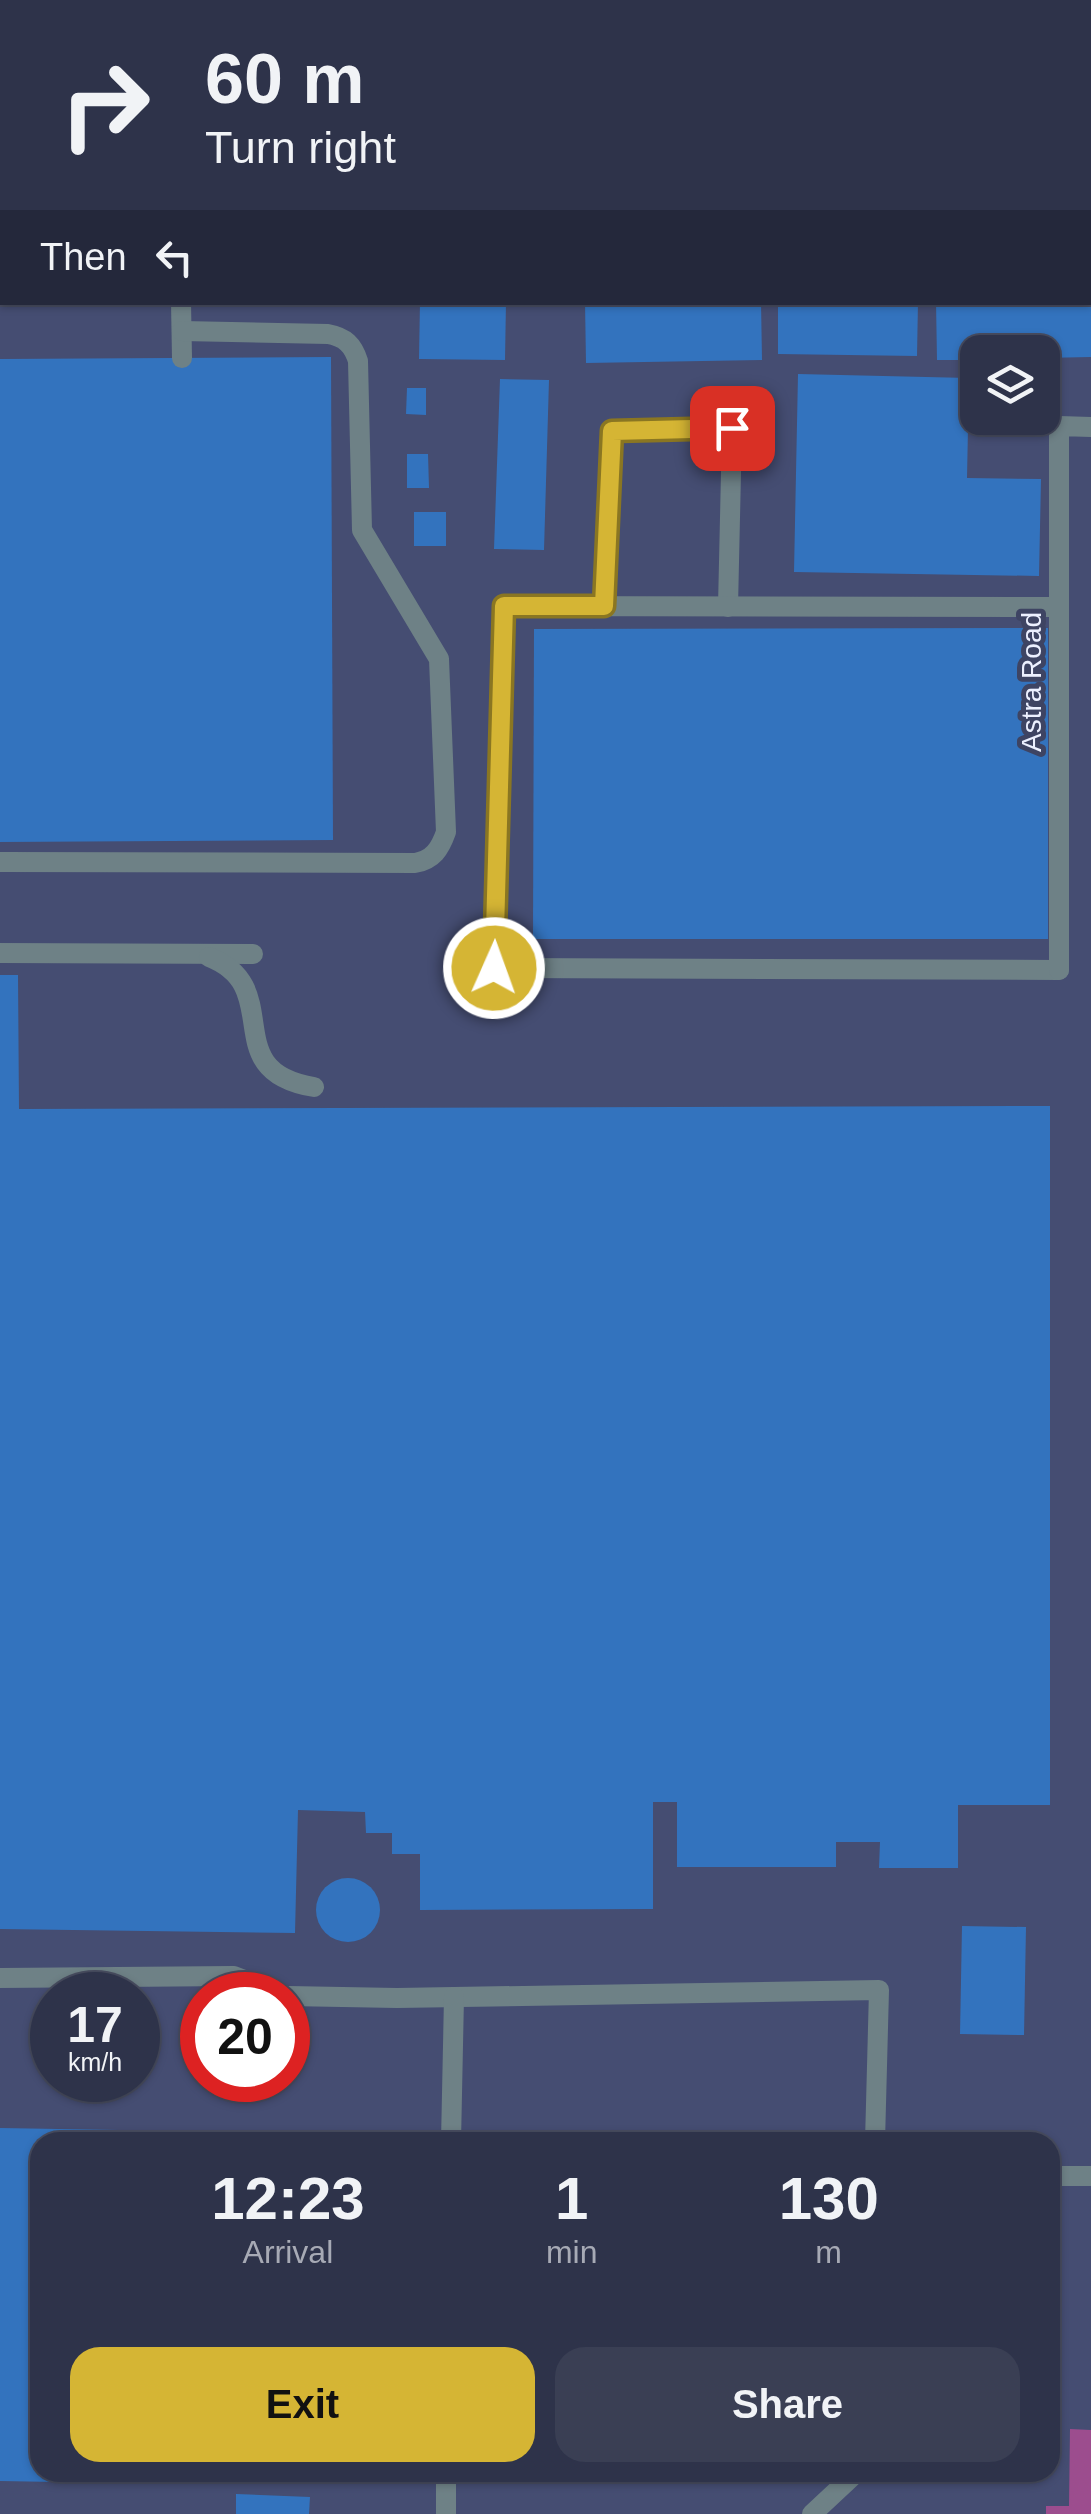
<!DOCTYPE html>
<style>
:root{--surface:#2e334a;--page:#3a3f54;--text:#f1f3f6;--muted:#a7aab5;--line:#494e62;--accent:#d5b534}
body{margin:0;font-family:Helvetica,sans-serif;background:var(--page);color:var(--text);height:100vh;display:flex;flex-direction:column;font-size:38px;white-space:nowrap}
*{box-sizing:border-box;margin:0}
p{font-size:32px;color:var(--muted)}
.icon{flex:none;width:55px;height:55px;fill:none;stroke:currentColor;stroke-width:2;stroke-linecap:round;stroke-linejoin:round}
.map{position:relative;flex:1;overflow:hidden}
.drawer{position:absolute;left:30px;top:2132px;width:1030px;height:350px;display:flex;flex-direction:column;background:var(--surface);border-radius:30px;box-shadow:0 2px 8px #0004,0 0 0 2px var(--line)}
.drawer>*{flex:none}
.banner{position:absolute;left:0px;top:0px;width:1092px;height:305px;box-shadow:0 2px 8px #0004,0 0 0 2px var(--line);background:#2e334a;color:var(--text);overflow:hidden}
.controls{position:absolute;left:960px;top:335px;display:grid;gap:20px}
.controls a{display:grid;place-items:center;width:100px;height:100px;border-radius:20px;background:var(--surface);box-shadow:0 2px 8px #0004,0 0 0 2px var(--line);font-size:50px}
.speed{position:absolute;left:30px;top:1972px;display:flex;gap:20px;font-size:50px;font-weight:700;text-align:center}
.speed>*{display:grid;place-content:center;width:130px;height:130px;border-radius:50%;background:var(--surface);box-shadow:0 2px 8px #0004,0 0 0 2px var(--line);line-height:1}
.speed small{font-size:25px;font-weight:400}
.speed .limit{border:15px solid #d22;background:#fff;color:#111}
.pin{position:absolute;display:grid;place-items:center;width:85px;height:85px;color:#fff;margin:-42px;border-radius:20px;box-shadow:0 5px 15px #0006}
.me{position:absolute;width:110px;margin:-55px;rotate:2deg;stroke-linejoin:round;filter:drop-shadow(0 0 8px #0008)}
.turn{display:flex;align-items:center;gap:35px;height:210px;padding:0 40px;font-size:45px}
.turn .icon{width:130px;height:130px;stroke-width:2.5}
.turn b{display:block;font-size:70px;line-height:85px}
.then{display:flex;align-items:center;height:95px;padding:0 40px;background:#0003;gap:20px;font-size:38px}
.eta{display:flex;justify-content:space-evenly;align-items:center;height:170px;text-align:center}
.eta b{font-size:60px;font-weight:700;line-height:70px}
.button{display:flex;gap:20px;margin-top:auto;padding:20px 40px}
.button a{flex:1;height:115px;border-radius:30px;background:var(--accent);color:#111;font-size:40px;font-weight:700;line-height:115px;text-align:center}
.button a+a{background:var(--page);color:var(--text)}
.map>svg:first-child{display:block}
.built{fill:#454d72;fill-rule:evenodd}
.forest{fill:#9c4d8e}
.building{fill:#3373be}
.lines{fill:none;stroke-linecap:round;stroke-linejoin:round}
.service{stroke:#6e8186;stroke-width:20}
.minor{stroke:#6e8186;stroke-width:20}
.route-casing{stroke:#8a7622;stroke-width:25}
.route{stroke:#d5b534;stroke-width:18}
.labels{text-anchor:middle;stroke-width:10;stroke-linejoin:round;paint-order:stroke}
.street-label{font-size:28px;fill:#ecf0ff;stroke:#3e4463}
</style>
<div class="map">
<svg width="1091" height="2514" viewBox="0 0 1091 2514">
<rect width="100%" height="100%" fill="#3e4463"/>
<path class="built" d="M 0,0 L 1091,0 L 1091,2514 L 0,2514 ZM 2,2 L 1090,2 L 1090,302 L 2,302 ZM 978,352 L 1042,352 L 1042,418 L 978,418 ZM 52,1995 L 138,1995 L 138,2080 L 52,2080 ZM 202,1995 L 288,1995 L 288,2080 L 202,2080 ZM 40,2142 L 1050,2142 L 1050,2472 L 40,2472 Z"/>
<polygon class="forest" points="1070,2429 1091,2430 1091,2514 1046,2514 1046,2506 1069,2506"/>
<g class="building">
<polygon points="420,302 506,302 505,360 419,359"/>
<polygon points="585,302 761,302 762,360 586,363"/>
<polygon points="778,302 918,302 917,356 778,354"/>
<polygon points="936,302 1091,302 1091,357 1042,358 1042,352 978,352 978,360 937,360"/>
<polygon points="331,357 333,840 0,842 0,359"/>
<polygon points="798,374 969,378 967,478 1041,479 1039,576 794,572"/>
<polygon points="500,379 549,380 544,550 494,549"/>
<polygon points="407,388 426,388 426,415 406,414"/>
<polygon points="407,454 428,454 429,488 407,488"/>
<rect x="414" y="512" width="32" height="34"/>
<polygon points="1048,628 1048,939 533,939 534,629"/>
<polygon points="0,975 18,975 19,1109 1050,1106 1050,1805 958,1805 958,1868 879,1868 880,1842 836,1842 836,1867 677,1867 677,1802 653,1802 653,1909 420,1910 420,1854 392,1854 392,1833 366,1833 365,1812 298,1810 295,1933 0,1929"/>
<circle cx="348" cy="1910" r="32"/>
<polygon points="962,1926 1026,1927 1024,2035 960,2034"/>
<polygon points="0,2128 178,2131 178,2142 40,2142 40,2472 171,2472 171,2484 0,2481"/>
<polygon points="236,2494 310,2497 309,2514 236,2514"/>
</g>
<g class="lines">
<g class="service">
<polyline points="0,165 2,165"/>
<polyline points="181,302 182,358"/>
<polyline points="604,606 612,431 732,428 728,607"/>
<path d="M 0,862 L 415,863 C 433,860 440,849 446,832 L 439,659 L 362,530 L 358,361 C 353,345 345,337 328,334 L 182,331"/>
<polyline points="0,953 253,954"/>
<path d="M 209,957 C 288,988 215,1071 314,1087"/>
<polyline points="1059,970 494,968 504,606 1059,607"/>
<polyline points="0,1978 234,1976 284,1995"/>
<polyline points="288,1996 397,1998 879,1990 875,2142"/>
<polyline points="451,2142 454,1997"/>
<polyline points="1050,2176 1091,2176"/>
<polyline points="446,2514 446,2472"/>
<polyline points="812,2514 857,2472"/>
</g>
<g class="minor">
<polyline points="1090,17 1091,17"/>
<polyline points="1059,970 1059,426 1091,427"/>
</g>
</g>
<g class="lines">
<defs>
<polyline id="route" points="494,968 504,606 604,606 612,431 732,428"/>
</defs>
<use href="#route" class="route-casing"/>
<use href="#route" class="route"/>
</g>
<g class="labels">
<g class="street-label">
<text transform="translate(1031 682) rotate(-90)" y="10">Astra Road</text>
</g>
</g>
</svg>
<div class="controls">
<a><svg class="icon" aria-label="layers" viewBox="0 0 24 24"><path d="M12 4l9 5-9 5-9-5zM3 14l9 5 9-5"/></svg></a>
</div>
<div class="speed"><div>17<small>km/h</small></div><div class="limit">20</div></div>
<div class="pin" style="left:732px;top:428px;background:#d93025"><svg class="icon" aria-label="arrive" viewBox="0 0 24 24"><path d="M6 21V4h12l-3 4 3 4H6"/></svg></div>
<svg class="me" style="left:494px;top:968px" viewBox="-20 -20 40 40"><circle r="17" fill="#d5b534" stroke="#fff" stroke-width="3"/><path d="M0-11L8 9 0 5-8 9z" fill="#fff"/></svg>
<div class="banner">
<div class="turn"><svg class="icon" aria-label="right" viewBox="0 0 24 24"><path d="M7 20v-9h11M14 6l5 5-5 5"/></svg><div><b>60 m</b>Turn right</div></div>
<div class="then">Then<svg class="icon" aria-label="left" viewBox="0 0 24 24"><path d="M17 20v-9H6M10 6l-5 5 5 5"/></svg></div>
</div>
<section class="drawer">
<div class="eta">
<div><b>12:23</b><p>Arrival</p></div>
<div><b>1</b><p>min</p></div>
<div><b>130</b><p>m</p></div>
</div>
<div class="button"><a>Exit</a><a>Share</a></div>
</section>
</div>
